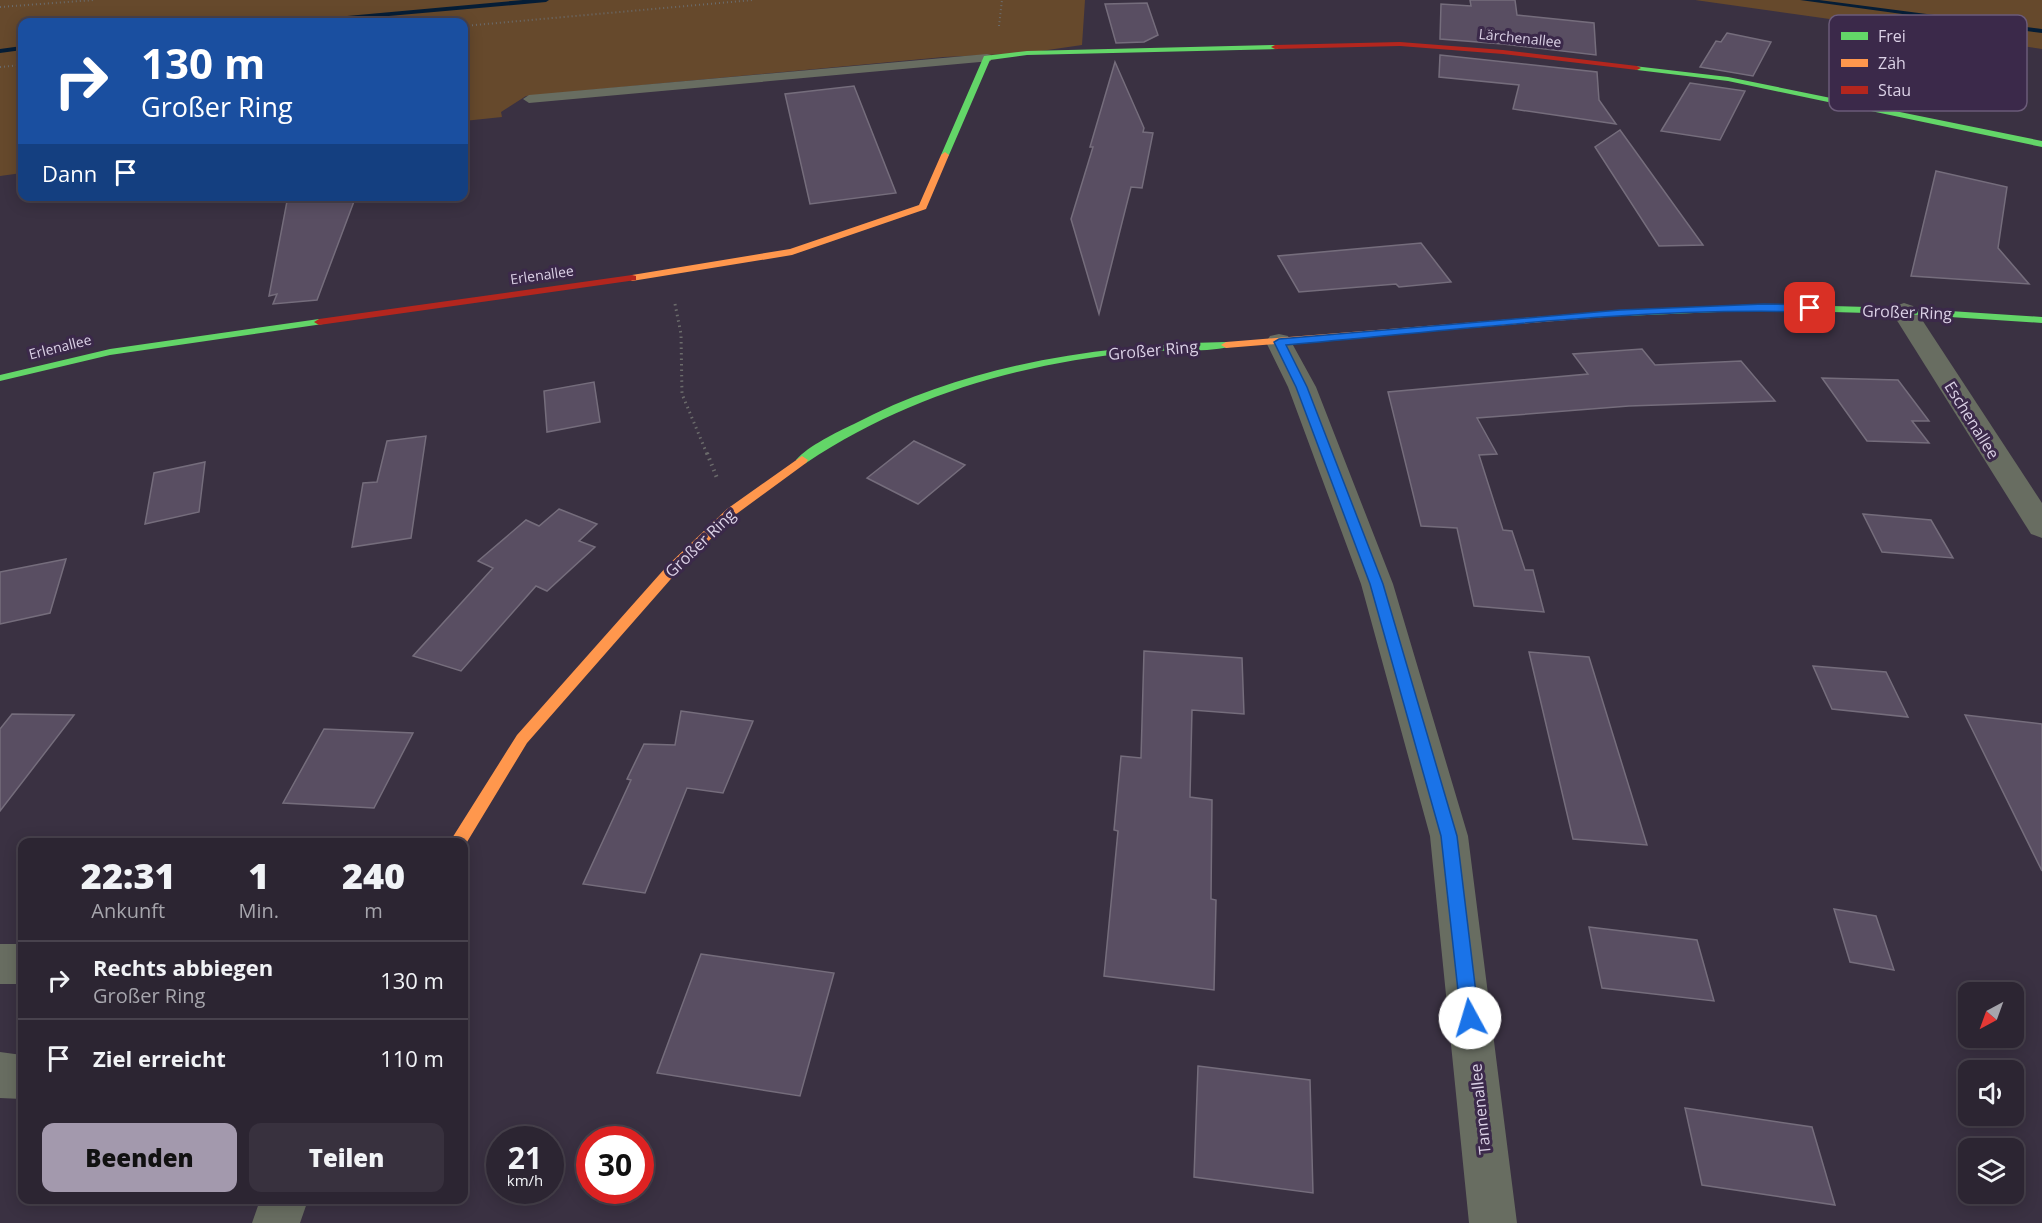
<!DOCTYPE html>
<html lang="de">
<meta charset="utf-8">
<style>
:root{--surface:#2c2532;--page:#38313e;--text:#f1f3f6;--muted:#a6a5ac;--line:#48424d;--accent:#a399ad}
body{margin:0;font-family:"Open Sans",sans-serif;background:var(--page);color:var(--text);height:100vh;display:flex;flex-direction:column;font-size:22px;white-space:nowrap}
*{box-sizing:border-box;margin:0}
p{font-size:20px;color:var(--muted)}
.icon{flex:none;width:33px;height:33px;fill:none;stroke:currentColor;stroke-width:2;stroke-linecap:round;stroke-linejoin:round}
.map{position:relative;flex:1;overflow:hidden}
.side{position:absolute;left:18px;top:838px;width:450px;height:366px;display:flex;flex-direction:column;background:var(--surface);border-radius:12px;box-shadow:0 3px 15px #0003,0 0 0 2px var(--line)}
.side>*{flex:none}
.top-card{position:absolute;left:18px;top:18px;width:450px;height:183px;border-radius:12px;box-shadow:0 3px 15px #0003,0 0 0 2px var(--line);background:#1a4fa0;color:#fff;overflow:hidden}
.needle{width:39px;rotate:221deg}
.buttons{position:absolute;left:1958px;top:982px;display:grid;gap:12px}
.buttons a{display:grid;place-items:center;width:66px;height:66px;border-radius:12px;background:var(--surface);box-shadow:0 3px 15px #0003,0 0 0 2px var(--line);font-size:30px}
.speed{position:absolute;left:486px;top:1126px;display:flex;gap:12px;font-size:30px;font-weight:700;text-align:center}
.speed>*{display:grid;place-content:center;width:78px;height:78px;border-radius:50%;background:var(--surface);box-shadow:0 3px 15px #0003,0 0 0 2px var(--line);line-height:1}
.speed small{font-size:15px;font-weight:400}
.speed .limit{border:9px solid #d22;background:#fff;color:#111}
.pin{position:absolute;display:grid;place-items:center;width:51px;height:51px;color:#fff;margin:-26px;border-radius:12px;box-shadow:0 3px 9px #0006}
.me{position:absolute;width:66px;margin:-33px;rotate:354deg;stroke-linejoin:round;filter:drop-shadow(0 0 4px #0008)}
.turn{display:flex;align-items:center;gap:21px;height:126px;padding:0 24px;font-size:27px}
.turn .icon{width:78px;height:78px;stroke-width:2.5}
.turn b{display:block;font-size:42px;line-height:51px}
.then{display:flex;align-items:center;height:57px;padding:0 24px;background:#0003;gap:12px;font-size:22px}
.eta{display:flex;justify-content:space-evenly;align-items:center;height:102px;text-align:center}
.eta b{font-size:36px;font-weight:800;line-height:42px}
.primary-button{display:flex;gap:12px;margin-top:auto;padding:12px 24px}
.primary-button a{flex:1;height:69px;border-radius:12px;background:var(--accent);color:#111;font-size:24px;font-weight:800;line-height:69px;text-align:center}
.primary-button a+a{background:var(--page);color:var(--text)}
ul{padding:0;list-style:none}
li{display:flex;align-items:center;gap:18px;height:78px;padding:0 24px;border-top:2px solid var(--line)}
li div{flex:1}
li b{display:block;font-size:22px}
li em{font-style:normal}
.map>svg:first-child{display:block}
.green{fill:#66492c}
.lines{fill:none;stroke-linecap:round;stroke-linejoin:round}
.stream{fill:#051d36;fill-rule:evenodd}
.building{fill:#594e62;stroke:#756d7c;stroke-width:1.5}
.path-far2{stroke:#6b6b6b;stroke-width:2;stroke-dasharray:1 3;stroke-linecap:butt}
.path-far1{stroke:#6b6b6b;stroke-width:3;stroke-dasharray:1.5 4;stroke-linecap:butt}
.path{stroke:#6b6b6b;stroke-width:4;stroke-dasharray:1.5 4.5;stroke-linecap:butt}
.lane{fill:#686d61;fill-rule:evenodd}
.street{fill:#686d61;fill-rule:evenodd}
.fast{fill:#63d668;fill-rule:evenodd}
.slow{fill:#ff974d;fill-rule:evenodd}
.jam{fill:#b3261e;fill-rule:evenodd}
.route{fill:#1a73e8;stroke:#114b97;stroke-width:1.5}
.labels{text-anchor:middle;stroke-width:6;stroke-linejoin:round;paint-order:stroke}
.far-street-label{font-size:14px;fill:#dbd1e6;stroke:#3b294a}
.street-label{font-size:16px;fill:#dbd1e6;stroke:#3b294a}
.key{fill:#3b294a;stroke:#6b5b79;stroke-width:1.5}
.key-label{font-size:16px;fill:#dbd1e6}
</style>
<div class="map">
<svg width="2042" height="1223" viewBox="0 0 2042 1223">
<rect width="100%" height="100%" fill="#3a3142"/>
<g class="green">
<polygon points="0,0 1085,0 1082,45 1027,53 944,57 526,96 501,112 502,117 464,121 464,22 22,22 22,173 0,176"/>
<polygon points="1695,0 2042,0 2042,49"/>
</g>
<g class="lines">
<g class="stream">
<polygon points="523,0 549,0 546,2 321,22 299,22 303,20"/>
<polygon points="1800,0 1819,0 2042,29 2042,33"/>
<polygon points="22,46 22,50 0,53 0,49"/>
</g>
</g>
<g class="building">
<polygon points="1470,0 1515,0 1517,15 1594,23 1596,55 1503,44 1440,39 1441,4 1471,6"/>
<polygon points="1147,3 1158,35 1144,42 1116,43 1105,4"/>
<polygon points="1727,33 1771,42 1753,76 1700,67 1716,41 1721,42"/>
<polygon points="1440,55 1597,72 1599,100 1616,124 1513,109 1519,85 1439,77"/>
<polygon points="1115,62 1144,128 1143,132 1153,133 1142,188 1131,187 1099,314 1071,219 1093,147 1090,147"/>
<polygon points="1690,83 1745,91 1720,140 1661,131"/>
<polygon points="854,86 896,193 810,204 785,94"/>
<polygon points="1620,130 1703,245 1659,246 1595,147"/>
<polygon points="1936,171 2007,187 1998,248 2029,284 1911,276"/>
<polygon points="288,196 356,196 317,300 273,304 277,294 269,296"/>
<polygon points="1421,243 1451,282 1399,287 1396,284 1299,292 1278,256"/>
<polygon points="1642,349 1655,365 1741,361 1775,401 1629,406 1477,418 1497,454 1479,455 1503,530 1512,531 1525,570 1533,570 1544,612 1474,606 1457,528 1421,526 1388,392 1588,374 1573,354"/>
<polygon points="1822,378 1898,380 1929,421 1912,421 1929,443 1867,441"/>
<polygon points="594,382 600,422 547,432 544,391"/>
<polygon points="426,436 411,538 352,547 363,483 377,482 387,441"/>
<polygon points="914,441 965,465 918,504 867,478"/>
<polygon points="205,462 199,512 145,524 154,473"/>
<polygon points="559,509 597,524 579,541 595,547 547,591 536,586 461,671 413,656 493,568 478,561 526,520 539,526"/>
<polygon points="1863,514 1931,520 1953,558 1882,552"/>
<polygon points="66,559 50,613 0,624 0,572"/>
<polygon points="1144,651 1242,658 1244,714 1192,710 1190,797 1212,800 1211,899 1216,900 1214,990 1104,976 1118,831 1114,830 1121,756 1141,758"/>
<polygon points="1529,652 1589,657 1647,845 1573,839"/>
<polygon points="1813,666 1886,672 1908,717 1832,709"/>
<polygon points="681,711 753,721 723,793 687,788 645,893 583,884 631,780 627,779 644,744 675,745"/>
<polygon points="12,714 74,715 0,811 0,729"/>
<polygon points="1965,715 2042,724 2042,871"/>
<polygon points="324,729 413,733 374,808 283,803"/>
<polygon points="1834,909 1876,916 1894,970 1850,962"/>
<polygon points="1589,927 1697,940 1714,1001 1602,988"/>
<polygon points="701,954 834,973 800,1096 657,1073"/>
<polygon points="1198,1066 1310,1080 1313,1193 1194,1177"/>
<polygon points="1685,1108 1812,1127 1835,1205 1702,1185"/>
</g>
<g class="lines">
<g class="path-far2">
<polyline points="0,7 94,0"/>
<polyline points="464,26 753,0"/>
<polyline points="999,26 1002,0"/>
<polyline points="0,67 22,65"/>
</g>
<polyline class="path-far1" points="675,304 681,334 682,394 707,454"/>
<polyline class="path" points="707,453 717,478"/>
<polygon class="lane" points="987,54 991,55 991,61 529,103 523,99 529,95"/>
<g class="street">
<polygon points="1904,303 1913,306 2042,503 2042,538 2031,534 1891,311 1895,306"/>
<polygon points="1279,334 1288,336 1316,387 1393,584 1468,836 1517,1223 1469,1223 1430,836 1361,584 1288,387 1266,342 1270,336"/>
<rect x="0" y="944" width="22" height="40"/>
<polygon points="0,1052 22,1055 22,1099 0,1098"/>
<polygon points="260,1200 308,1200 300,1223 252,1223"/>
</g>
<g class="fast">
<polygon points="1275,45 1278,45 1278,49 1027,55 990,60 949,155 945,158 941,155 984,56 1027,51"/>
<polygon points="1634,66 1728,77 2042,141 2042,147 1728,81 1637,70 1633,68"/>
<polygon points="1764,304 1904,308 2042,317 2042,323 1904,314 1764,310 1624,316 1619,313 1624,310"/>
<polygon points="319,319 323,320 323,324 110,355 0,381 0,375 110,349"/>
<path d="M 1226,342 L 1231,345 L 1230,347 C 1201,353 1165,349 1135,352 C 1015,365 907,396 806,463 L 802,464 L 796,460 C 808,446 837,432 854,424 C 968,364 1099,345 1226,342 Z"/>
</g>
<g class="slow">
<polygon points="945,152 949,155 926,209 792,255 632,281 627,278 632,275 790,249 919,205 941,155"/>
<polygon points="1624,310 1628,311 1628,315 1226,348 1221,345 1226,342"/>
<polygon points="802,456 808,460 806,463 735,515 677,572 527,743 464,847 464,843 449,843 517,735 667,566 727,509"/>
</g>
<g class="jam">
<polygon points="1400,42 1503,50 1637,66 1641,68 1637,70 1503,54 1400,46 1275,49 1271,47 1275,45"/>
<polygon points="632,275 636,276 636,280 319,325 314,322 319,319"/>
</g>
</g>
<path class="route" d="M 1764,304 L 1810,305 L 1816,308 L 1810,312 C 1635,307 1460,330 1286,345 L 1307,387 L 1383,584 L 1457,836 L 1479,1018 L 1476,1025 L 1470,1027 L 1463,1025 L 1461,1018 L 1441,836 L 1370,584 L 1296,387 L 1274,342 L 1279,339 L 1620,310 Z"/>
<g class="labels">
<g class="far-street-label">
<text transform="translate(1520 38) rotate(6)" y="5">Lärchenallee</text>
<text transform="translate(542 275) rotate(-8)" y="5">Erlenallee</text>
<text transform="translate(60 347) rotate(-14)" y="5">Erlenallee</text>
</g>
<g class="street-label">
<text transform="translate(1907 312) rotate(2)" y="6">Großer Ring</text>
<text transform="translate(1153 350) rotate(-5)" y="6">Großer Ring</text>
<text transform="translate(1972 420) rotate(58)" y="6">Eschenallee</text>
<text transform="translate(700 543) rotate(-44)" y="6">Großer Ring</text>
<text transform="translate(1480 1109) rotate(-96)" y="6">Tannenallee</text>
</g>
</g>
<rect x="1829" y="15" width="198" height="96" rx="9" class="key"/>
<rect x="1841" y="32" width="27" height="8" fill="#63d668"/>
<rect x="1841" y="59" width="27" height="8" fill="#ff974d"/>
<rect x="1841" y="86" width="27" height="8" fill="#b3261e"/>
<g class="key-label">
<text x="1878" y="42">Frei</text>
<text x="1878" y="69">Zäh</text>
<text x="1878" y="96">Stau</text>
</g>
</svg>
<div class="buttons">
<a><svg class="needle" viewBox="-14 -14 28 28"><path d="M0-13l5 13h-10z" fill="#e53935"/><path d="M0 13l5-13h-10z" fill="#a6a5ac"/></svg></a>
<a><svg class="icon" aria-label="sound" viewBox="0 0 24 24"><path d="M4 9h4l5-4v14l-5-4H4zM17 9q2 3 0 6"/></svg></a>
<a><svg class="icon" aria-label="layers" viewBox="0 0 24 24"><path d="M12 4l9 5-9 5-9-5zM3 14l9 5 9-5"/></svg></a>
</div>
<div class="speed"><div>21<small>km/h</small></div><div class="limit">30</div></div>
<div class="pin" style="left:1810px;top:308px;background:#d93025"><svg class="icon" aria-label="arrive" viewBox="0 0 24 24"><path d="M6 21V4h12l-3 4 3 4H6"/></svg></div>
<svg class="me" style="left:1470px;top:1018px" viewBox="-20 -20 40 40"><circle r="19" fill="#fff"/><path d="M0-13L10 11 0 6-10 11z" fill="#1a73e8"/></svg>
<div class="top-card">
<div class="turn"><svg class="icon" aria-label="right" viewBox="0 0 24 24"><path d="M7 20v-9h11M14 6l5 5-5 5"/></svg><div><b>130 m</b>Großer Ring</div></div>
<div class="then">Dann<svg class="icon" aria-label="arrive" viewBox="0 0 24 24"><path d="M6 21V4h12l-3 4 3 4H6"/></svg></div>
</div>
<section class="side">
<div class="eta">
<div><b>22:31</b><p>Ankunft</p></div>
<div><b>1</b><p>Min.</p></div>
<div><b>240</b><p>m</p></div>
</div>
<ul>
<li><svg class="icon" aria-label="right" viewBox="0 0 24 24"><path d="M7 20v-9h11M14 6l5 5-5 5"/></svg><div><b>Rechts abbiegen</b><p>Großer Ring</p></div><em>130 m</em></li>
<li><svg class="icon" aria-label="arrive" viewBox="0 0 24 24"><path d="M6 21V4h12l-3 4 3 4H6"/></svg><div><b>Ziel erreicht</b></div><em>110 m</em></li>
</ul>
<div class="primary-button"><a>Beenden</a><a>Teilen</a></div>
</section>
</div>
